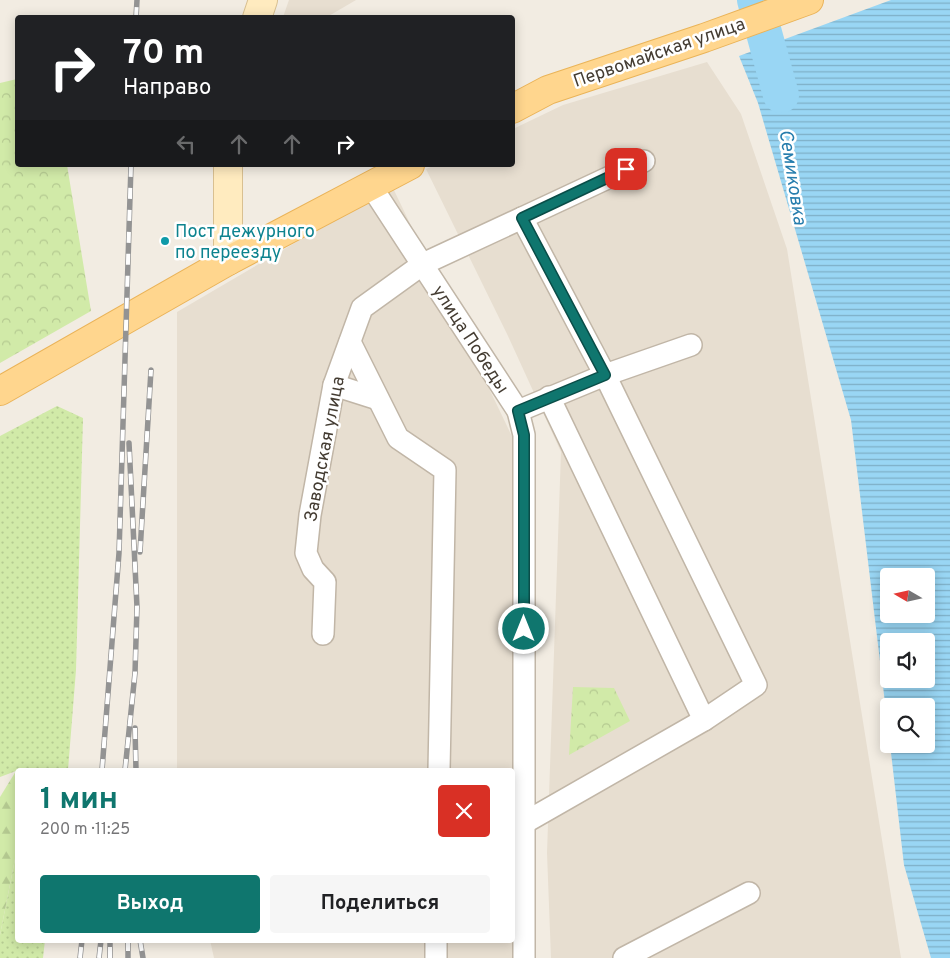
<!DOCTYPE html>
<html lang="ru">
<meta charset="utf-8">
<style>
:root{--surface:#fff;--page:#f6f6f6;--text:#202124;--muted:#757577;--accent:#0f766e}
body{margin:0;font-family:Overpass,sans-serif;background:var(--page);color:var(--text);height:100vh;display:flex;flex-direction:column;font-size:19px;white-space:nowrap}
*{box-sizing:border-box;margin:0}
p{font-size:16px;color:var(--muted)}
.icon{flex:none;width:28px;height:28px;fill:none;stroke:currentColor;stroke-width:2;stroke-linecap:round;stroke-linejoin:round}
.map{position:relative;flex:1;overflow:hidden}
.panel{position:absolute;left:15px;top:768px;width:500px;height:175px;display:flex;flex-direction:column;background:var(--surface);border-radius:5px;box-shadow:0 2px 12px #0003}
.panel>*{flex:none}
.hud{position:absolute;left:15px;top:15px;width:500px;height:152px;border-radius:5px;box-shadow:0 2px 12px #0003;background:#202124;color:#fff;overflow:hidden}
.needle{width:32px;rotate:279deg}
.fabs{position:absolute;left:880px;top:568px;display:grid;gap:10px}
.fabs a{display:grid;place-items:center;width:55px;height:55px;border-radius:5px;background:var(--surface);box-shadow:0 2px 12px #0003;font-size:25px}
.pin{position:absolute;display:grid;place-items:center;width:42px;height:42px;color:#fff;margin:-21px;border-radius:10px;box-shadow:0 2px 8px #0006}
.me{position:absolute;width:55px;margin:-28px;rotate:0deg;stroke-linejoin:round;filter:drop-shadow(0 0 4px #0008)}
.turn{display:flex;align-items:center;gap:18px;height:105px;padding:0 25px;font-size:22px}
.turn .icon{width:65px;height:65px;stroke-width:2.5}
.turn b{display:block;font-size:35px;line-height:42px}
.lanes{display:flex;align-items:center;height:48px;padding:0 25px;background:#0003;justify-content:center;gap:25px;direction:ltr}
.lanes .off{opacity:.35}
.round{display:grid;place-items:center;flex:none;width:52px;height:52px;border-radius:5px;background:var(--page)}
.overview{display:flex;align-items:center;justify-content:space-between;height:85px;padding:0 25px}
h1{font-size:30px;font-weight:700;line-height:38px;color:var(--accent)}
.action{display:flex;gap:10px;margin-top:auto;padding:10px 25px}
.action a{flex:1;height:58px;border-radius:5px;background:var(--accent);color:#fff;font-size:20px;font-weight:700;line-height:58px;text-align:center}
.action a+a{background:var(--page);color:var(--text)}
.map>svg:first-child{display:block}
.residential{fill:#e7ded0}
.grass{fill:url(#grass-dots)}
.forest{fill:url(#forest-firs)}
.park{fill:url(#park-crowns)}
.water{fill:url(#water-rules);fill-rule:evenodd}
.lines{fill:none;stroke-linecap:round;stroke-linejoin:round}
.river{stroke:#99d6f4;stroke-width:36}
.minor-casing{stroke:#c1b6a7;stroke-width:24}
.secondary-casing{stroke:#d9c091;stroke-width:30}
.primary-casing{stroke:#eab358;stroke-width:30}
.minor{stroke:#fff;stroke-width:21}
.secondary{stroke:#ffebbf;stroke-width:28}
.primary{stroke:#ffd68e;stroke-width:28}
.rail-casing{stroke:#939393;stroke-width:5.5}
.rail{stroke:#fff;stroke-width:4;stroke-dasharray:11;stroke-linecap:butt}
.route-casing{stroke:#0a4d48;stroke-width:12}
.route{stroke:#0f766e;stroke-width:9}
.culture-dot{fill:#0f9aa8;stroke:#fff;stroke-width:2}
.labels{text-anchor:middle;stroke-width:5;stroke-linejoin:round;paint-order:stroke}
.street-label{font-size:18px;fill:#443c32;stroke:#fff}
.culture-label{font-size:18px;fill:#0d838f;stroke:#fff;text-anchor:start}
.water-label{font-size:19px;font-style:italic;fill:#267dad;stroke:#fff}
</style>
<div class="map">
<svg width="950" height="958" viewBox="0 0 950 958">
<defs>
<pattern id="grass-dots" width="8" height="8" patternUnits="userSpaceOnUse" patternTransform="scale(1.25)"><rect width="8" height="8" fill="#d1eaa8"/><path d="M2 2h.1M6 6h.1" fill="none" stroke="#b5ca91" stroke-width="1.8" stroke-linecap="round"/></pattern>
<pattern id="forest-firs" width="22" height="20" patternUnits="userSpaceOnUse" patternTransform="scale(1.25)"><rect width="22" height="20" fill="#d1eaa8"/><path d="M5 1l3.5 6h-7zM16 11l3.5 6h-7z" fill="#b5ca91"/></pattern>
<pattern id="park-crowns" width="20" height="18" patternUnits="userSpaceOnUse" patternTransform="scale(1.25)"><rect width="20" height="18" fill="#d1eaa8"/><path d="M2 6a3 3 0 1 1 6 0M12 15a3 3 0 1 1 6 0" fill="none" stroke="#b5ca91"/></pattern>
<pattern id="water-rules" width="6" height="5" patternUnits="userSpaceOnUse" patternTransform="scale(1.25)"><rect width="6" height="5" fill="#99d6f4"/><path d="M0 2.5h6" fill="none" stroke="#7eafc6"/></pattern>
</defs>
<rect width="100%" height="100%" fill="#f2ece2"/>
<g class="residential">
<polygon points="289,0 356,0 327,17 283,17"/>
<polygon points="707,62 741,114 787,249 901,958 551,958 547,853 561,452 508,336 426,169 435,165 512,165 513,129 563,105"/>
<polygon points="392,186 518,449 515,958 214,958 210,940 512,940 512,770 177,770 177,312"/>
</g>
<polygon class="grass" points="57,406 83,418 76,670 68,770 18,770 18,940 45,940 43,958 0,958 0,935 16,854 16,771 0,777 0,436"/>
<polygon class="forest" points="16,771 16,854 0,935 0,797"/>
<g class="park">
<polygon points="17,79 18,165 67,165 91,311 0,363 0,83"/>
<polygon points="573,687 614,688 630,721 569,755"/>
</g>
<path class="water" d="M 891,0 L 950,0 L 950,958 L 931,958 L 904,865 L 890,744 L 926,744 L 926,706 L 889,706 L 889,736 L 851,420 L 758,103 L 739,56 ZM 889,576 L 926,576 L 926,614 L 889,614 ZM 889,641 L 926,641 L 926,679 L 889,679 Z"/>
<g class="lines">
<polyline class="river" points="755,0 781,95"/>
<defs>
<g id="minor">
<polyline points="371,186 518,411 524,435 524,958"/>
<polyline points="522,218 644,161"/>
<polyline points="350,342 398,438 445,470 439,770"/>
<polyline points="334,385 378,399"/>
<polyline points="518,411 605,375 691,345"/>
<polyline points="323,634 325,582 313,569 306,553 310,515 334,385 362,308 423,264 522,218 605,375 756,685 704,720 549,397"/>
<polyline points="524,823 704,720"/>
<polyline points="436,958 436,940"/>
<polyline points="624,958 749,893"/>
</g>
<g id="secondary">
<polyline points="257,18 263,0"/>
<polyline points="228,261 228,165"/>
</g>
<g id="primary">
<polyline points="512,109 548,90 704,38 809,0"/>
<polyline points="0,391 228,261 410,165"/>
</g>
</defs>
<use href="#minor" class="minor-casing"/>
<use href="#secondary" class="secondary-casing"/>
<use href="#primary" class="primary-casing"/>
<use href="#minor" class="minor"/>
<use href="#secondary" class="secondary"/>
<use href="#primary" class="primary"/>
<defs>
<g id="rail">
<polyline points="136,18 137,0"/>
<polyline points="140,552 151,370"/>
<polyline points="135,728 136,770"/>
<polyline points="102,770 119,553 131,165"/>
<polyline points="125,770 135,673 137,607 129,443"/>
<polyline points="128,940 128,958"/>
<polyline points="140,940 143,958"/>
<polyline points="80,958 82,940"/>
<polyline points="99,958 101,940"/>
<polyline points="110,958 110,940"/>
</g>
</defs>
<use href="#rail" class="rail-casing"/>
<use href="#rail" class="rail"/>
</g>
<g class="lines">
<defs>
<polyline id="route" points="524,629 524,435 518,411 605,375 522,218 626,169"/>
</defs>
<use href="#route" class="route-casing"/>
<use href="#route" class="route"/>
</g>
<circle class="culture-dot" cx="165" cy="241" r="5"/>
<g class="labels">
<g class="street-label">
<text transform="translate(659 52) rotate(-19)" y="6">Первомайская улица</text>
<text transform="translate(471 339) rotate(57)" y="6">улица Победы</text>
<text transform="translate(324 449) rotate(-79)" y="6">Заводская улица</text>
</g>
<g class="culture-label">
<text x="175" y="237">Пост дежурного<tspan x="175" dy="21">по переезду</tspan></text>
</g>
<g class="water-label">
<text transform="translate(794 177) rotate(81)" y="7">Семиковка</text>
</g>
</g>
</svg>
<div class="fabs">
<a><svg class="needle" viewBox="-14 -14 28 28"><path d="M0-13l5 13h-10z" fill="#e53935"/><path d="M0 13l5-13h-10z" fill="#757577"/></svg></a>
<a><svg class="icon" aria-label="sound" viewBox="0 0 24 24"><path d="M4 9h4l5-4v14l-5-4H4zM17 9q2 3 0 6"/></svg></a>
<a><svg class="icon" aria-label="search" viewBox="0 0 24 24"><circle cx="10" cy="10" r="6"/><path d="M15 15l6 6"/></svg></a>
</div>
<div class="pin" style="left:626px;top:169px;background:#d93025"><svg class="icon" aria-label="arrive" viewBox="0 0 24 24"><path d="M6 21V4h12l-3 4 3 4H6"/></svg></div>
<svg class="me" style="left:524px;top:629px" viewBox="-20 -20 40 40"><circle r="17" fill="#0f766e" stroke="#fff" stroke-width="3"/><path d="M0-11L8 9 0 5-8 9z" fill="#fff"/></svg>
<div class="hud">
<div class="turn"><svg class="icon" aria-label="right" viewBox="0 0 24 24"><path d="M7 20v-9h11M14 6l5 5-5 5"/></svg><div><b>70 m</b>Направо</div></div>
<div class="lanes"><svg class="icon off" aria-label="left" viewBox="0 0 24 24"><path d="M17 20v-9H6M10 6l-5 5 5 5"/></svg><svg class="icon off" aria-label="ahead" viewBox="0 0 24 24"><path d="M12 20V5M6 11l6-6 6 6"/></svg><svg class="icon off" aria-label="ahead" viewBox="0 0 24 24"><path d="M12 20V5M6 11l6-6 6 6"/></svg><svg class="icon" aria-label="right" viewBox="0 0 24 24"><path d="M7 20v-9h11M14 6l5 5-5 5"/></svg></div>
</div>
<section class="panel">
<div class="overview"><div><h1>1 мин</h1><p>200 m · 11:25</p></div><a class="round" style="background:#d93025;color:#fff"><svg class="icon" aria-label="close" viewBox="0 0 24 24"><path d="M6 6l12 12M18 6L6 18"/></svg></a></div>
<div class="action"><a>Выход</a><a>Поделиться</a></div>
</section>
</div>
